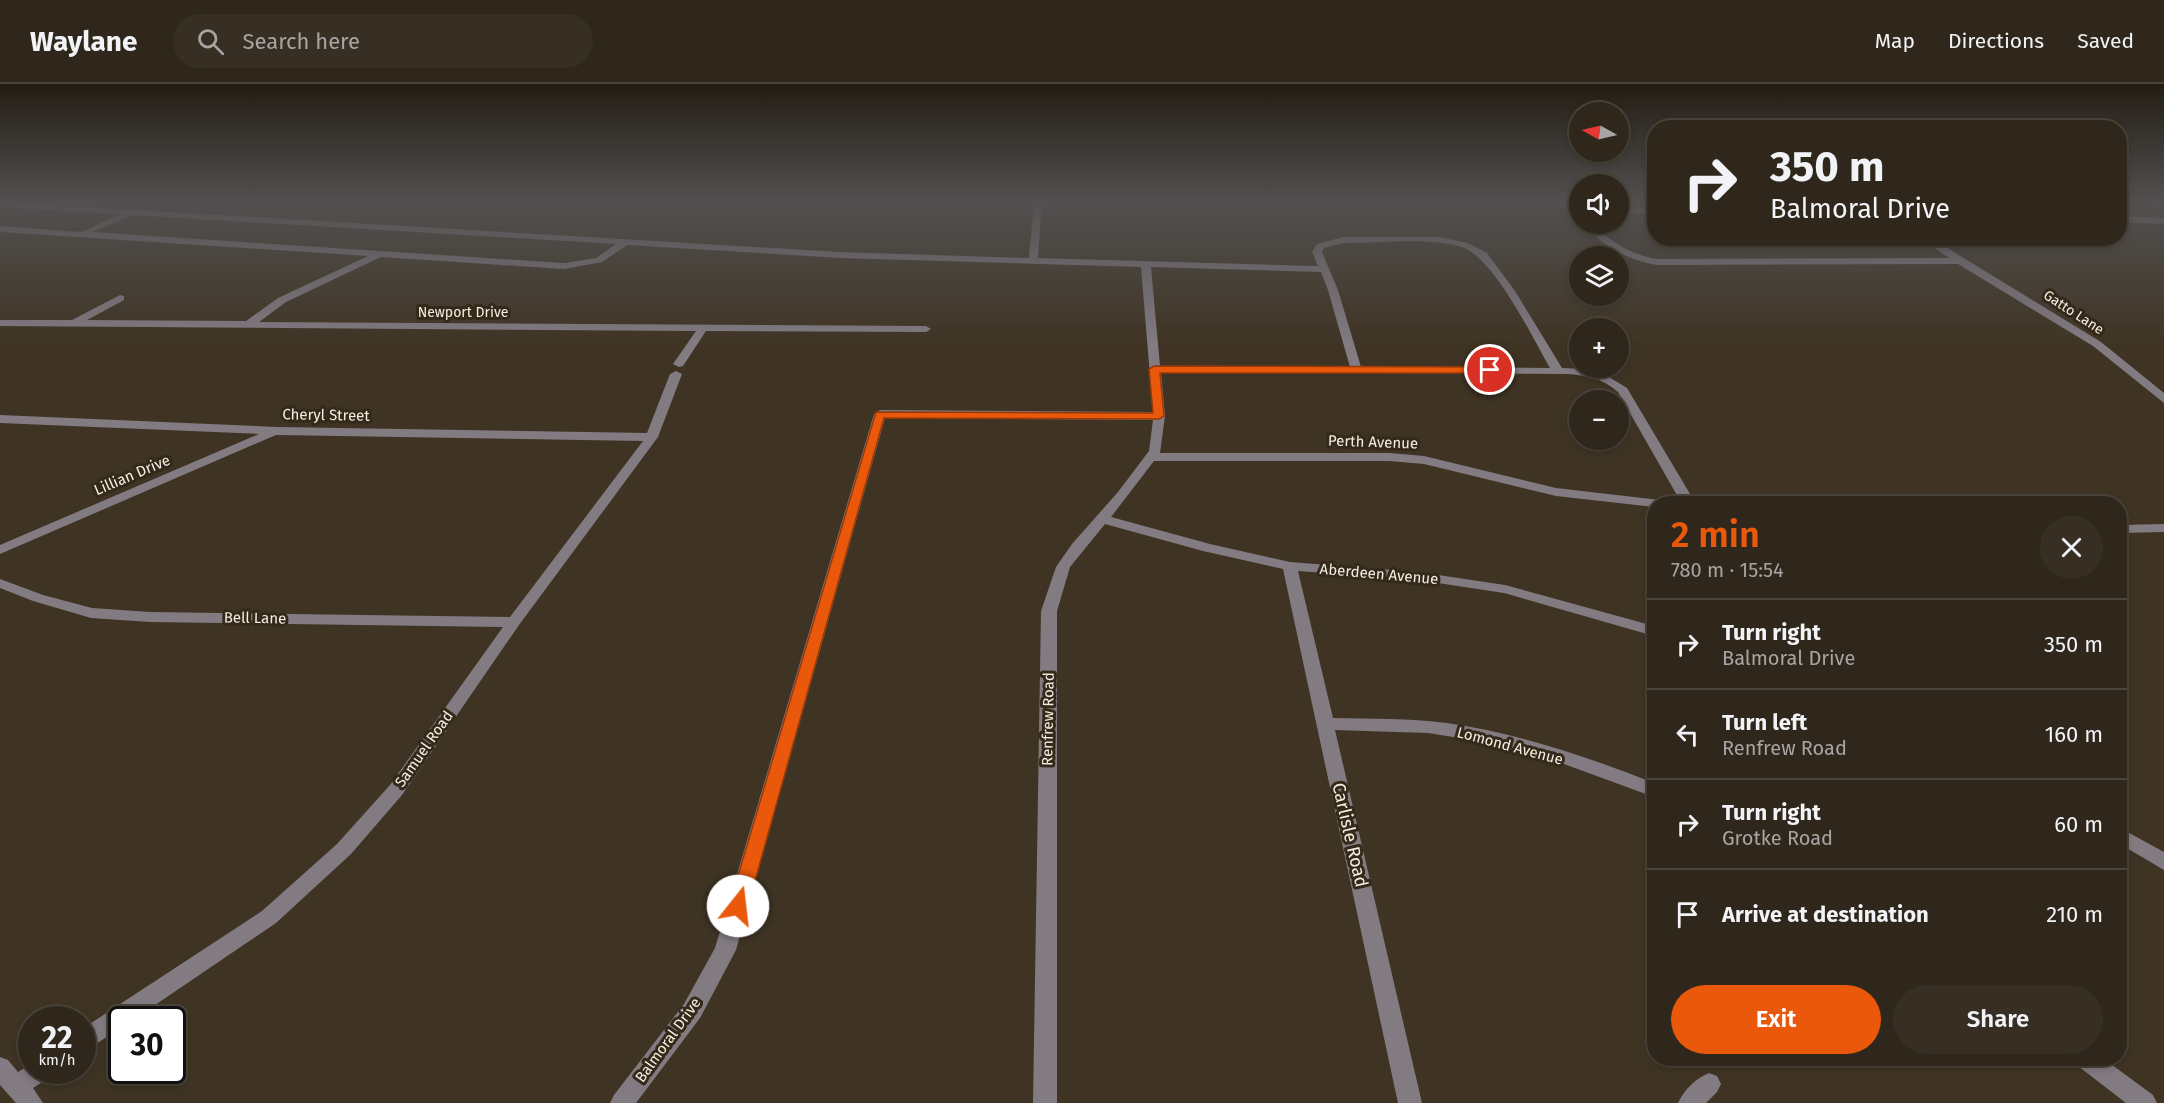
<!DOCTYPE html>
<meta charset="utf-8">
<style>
:root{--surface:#2f271b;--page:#372f24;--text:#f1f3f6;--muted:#a7a5a3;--line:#4a443a;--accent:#ea580c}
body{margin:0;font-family:"Fira Sans",sans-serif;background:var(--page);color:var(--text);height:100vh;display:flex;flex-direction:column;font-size:22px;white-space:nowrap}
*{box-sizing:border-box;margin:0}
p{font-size:20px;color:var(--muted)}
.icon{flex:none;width:33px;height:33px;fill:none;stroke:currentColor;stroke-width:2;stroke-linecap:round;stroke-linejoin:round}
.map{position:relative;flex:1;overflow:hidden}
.drawer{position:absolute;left:1647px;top:412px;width:480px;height:570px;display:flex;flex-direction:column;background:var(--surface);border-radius:24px;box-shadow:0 3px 9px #0003,0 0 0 2px var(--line)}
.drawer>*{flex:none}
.top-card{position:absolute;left:1647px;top:36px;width:480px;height:126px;border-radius:24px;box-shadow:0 3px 9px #0003,0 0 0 2px var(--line);background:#2f271b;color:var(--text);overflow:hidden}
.needle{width:39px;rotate:278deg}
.fabs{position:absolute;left:1569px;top:18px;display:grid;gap:12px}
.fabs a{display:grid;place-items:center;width:60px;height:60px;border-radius:50%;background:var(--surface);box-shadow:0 3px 9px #0003,0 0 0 2px var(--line);font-size:30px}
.speed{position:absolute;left:18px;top:922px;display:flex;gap:12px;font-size:30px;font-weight:700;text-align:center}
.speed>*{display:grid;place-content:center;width:78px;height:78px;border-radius:50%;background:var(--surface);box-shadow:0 3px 9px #0003,0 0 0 2px var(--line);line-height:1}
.speed small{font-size:15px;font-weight:400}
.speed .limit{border:3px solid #111;border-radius:9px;background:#fff;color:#111}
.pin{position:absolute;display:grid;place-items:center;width:51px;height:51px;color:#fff;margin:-26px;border:3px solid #fff;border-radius:50%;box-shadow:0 2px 6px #0007}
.me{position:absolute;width:66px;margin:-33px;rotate:16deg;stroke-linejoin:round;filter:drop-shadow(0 0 4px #0008)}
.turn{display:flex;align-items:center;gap:21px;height:126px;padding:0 24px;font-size:27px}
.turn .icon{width:78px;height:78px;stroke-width:2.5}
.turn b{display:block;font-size:42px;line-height:51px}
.round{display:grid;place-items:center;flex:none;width:63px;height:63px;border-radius:32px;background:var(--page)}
.headline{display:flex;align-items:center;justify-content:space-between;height:102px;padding:0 24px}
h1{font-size:36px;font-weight:600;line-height:45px;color:var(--accent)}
.cta{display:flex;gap:12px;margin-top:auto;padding:12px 24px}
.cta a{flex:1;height:69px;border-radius:36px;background:var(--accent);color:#fff;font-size:24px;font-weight:600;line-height:69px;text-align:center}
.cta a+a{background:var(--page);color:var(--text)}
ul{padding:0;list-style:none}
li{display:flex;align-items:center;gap:18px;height:90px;padding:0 24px;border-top:2px solid var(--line)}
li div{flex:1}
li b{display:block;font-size:22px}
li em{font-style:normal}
header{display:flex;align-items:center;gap:36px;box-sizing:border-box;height:84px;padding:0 30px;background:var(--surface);border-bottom:2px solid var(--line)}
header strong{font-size:28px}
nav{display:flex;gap:33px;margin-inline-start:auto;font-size:21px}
.search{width:420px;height:54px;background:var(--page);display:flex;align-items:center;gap:15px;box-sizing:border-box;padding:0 21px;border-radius:33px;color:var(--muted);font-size:22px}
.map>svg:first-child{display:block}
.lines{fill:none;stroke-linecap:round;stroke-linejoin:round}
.minor{fill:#827b82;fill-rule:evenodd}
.route{fill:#ea580c;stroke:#983908;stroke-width:1.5}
.labels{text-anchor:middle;stroke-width:6;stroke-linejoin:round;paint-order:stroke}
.far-street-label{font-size:14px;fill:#f4ede3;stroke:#352a1a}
.street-label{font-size:15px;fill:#f4ede3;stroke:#352a1a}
.near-street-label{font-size:18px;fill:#f4ede3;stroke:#352a1a}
</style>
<header>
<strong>Waylane</strong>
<div class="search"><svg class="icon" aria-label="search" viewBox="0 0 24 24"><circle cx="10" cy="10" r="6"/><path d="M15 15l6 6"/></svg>Search here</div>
<nav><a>Map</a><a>Directions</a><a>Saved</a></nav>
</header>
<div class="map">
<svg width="2164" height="1019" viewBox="0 0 2164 1019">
<rect width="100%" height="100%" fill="#3f3424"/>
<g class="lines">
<g class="minor">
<path d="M 0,118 L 840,168 L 1029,174 L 1034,118 L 1042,118 L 1038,174 L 1318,182 L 1312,168 L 1317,160 L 1343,153 L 1439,153 L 1468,159 L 1487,169 L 1515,207 L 1562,284 L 1584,285 L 1604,290 L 1627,304 L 1696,420 L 1682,420 L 1618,308 C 1603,295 1587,291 1567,290 L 1161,288 L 1165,332 L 1160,369 L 1389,369 L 1424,372 L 1556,404 L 1660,416 L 1667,420 L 1654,420 L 1654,423 L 1556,412 L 1424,380 L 1389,377 L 1154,377 L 1111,433 L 1210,460 L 1290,478 L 1418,488 L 1505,501 L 1654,542 L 1654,552 L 1504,509 L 1418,496 L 1298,487 L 1333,634 C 1371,635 1409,634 1447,639 C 1518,649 1588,673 1654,699 L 1654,713 L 1553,676 L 1485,658 L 1428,649 L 1335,646 L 1422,1019 L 1398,1019 L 1283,485 L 1203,467 L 1105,440 L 1070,483 L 1057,527 L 1057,1019 L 1033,1019 L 1041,527 L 1056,483 L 1072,460 L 1118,408 L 1149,367 L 1153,336 L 885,334 L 736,866 L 700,934 L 636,1019 L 610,1019 L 614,1011 L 684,920 L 715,864 L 874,330 L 880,326 L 1153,328 L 1141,183 L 840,174 L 627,161 L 602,178 L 564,185 L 381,173 L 286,218 L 259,238 L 926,242 L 931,245 L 926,248 L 706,247 L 683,282 L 679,283 L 673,280 L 696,247 L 0,242 L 0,236 L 72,236 L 120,211 L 124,212 L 124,216 L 87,236 L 246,237 L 278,214 L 368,172 L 0,148 L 0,142 L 81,148 L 121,130 L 0,123 ZM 133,131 L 616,160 L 596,174 L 564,179 L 92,148 ZM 1343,159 C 1376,159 1432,153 1462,163 C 1495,175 1532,253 1550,284 L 1361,283 L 1338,206 L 1322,168 L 1324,164 ZM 1151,183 L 1321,188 L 1328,206 L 1350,283 L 1160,282 Z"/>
<polygon points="2153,118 2164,119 2164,125"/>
<polygon points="1618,124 1654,124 1654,129 1618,130"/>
<polygon points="2120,132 2164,134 2164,140 2120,138"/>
<path d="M 1584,140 L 1592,140 C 1613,159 1629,170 1657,175 L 1949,174 L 1920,154 L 1931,154 L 2101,258 L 2164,309 L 2164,319 L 2093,262 L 1958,180 L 1657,181 C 1626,175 1604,164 1584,140 Z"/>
<polygon points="676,287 682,290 658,353 519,541 402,711 351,770 276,839 133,936 122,936 122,944 82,968 82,945 262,827 337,760 390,701 503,543 150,538 91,534 33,517 0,504 0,495 43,511 92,524 150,528 510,533 643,357 276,351 0,470 0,461 259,350 0,339 0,331 277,343 647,349 670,290"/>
<polygon points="2164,440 2164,448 2120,449 2120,441"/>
<polygon points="2120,744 2164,768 2164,786 2120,760"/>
<polygon points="0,973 8,976 18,988 32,979 32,987 51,987 47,995 33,1004 43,1019 16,1019 0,1001"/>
<polygon points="2075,975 2104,975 2153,1011 2157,1019 2126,1019 2078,982"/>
<path d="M 1709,989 L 1717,992 L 1721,1000 L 1717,1008 L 1706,1019 L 1678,1019 C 1684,1006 1696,994 1709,989 Z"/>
</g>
</g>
<linearGradient id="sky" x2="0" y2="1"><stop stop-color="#231d14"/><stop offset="0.45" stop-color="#525050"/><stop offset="1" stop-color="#525050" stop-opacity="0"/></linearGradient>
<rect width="2164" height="261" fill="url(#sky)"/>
<polygon class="route" points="1154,282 1490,283 1495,286 1490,289 1160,289 1164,332 1159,335 884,334 748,822 745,827 738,829 732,827 729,822 876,328 1153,329 1149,285"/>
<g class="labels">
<g class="far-street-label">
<text x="463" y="233">Newport Drive</text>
<text transform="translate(2074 228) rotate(33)" y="5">Gatto Lane</text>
</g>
<g class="street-label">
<text transform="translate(326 331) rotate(1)" y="5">Cheryl Street</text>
<text transform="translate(1373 358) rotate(2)" y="5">Perth Avenue</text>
<text transform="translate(132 391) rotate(-23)" y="5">Lillian Drive</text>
<text transform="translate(1379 490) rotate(5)" y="5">Aberdeen Avenue</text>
<text transform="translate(255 534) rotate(1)" y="5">Bell Lane</text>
<text transform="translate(1048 635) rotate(-89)" y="5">Renfrew Road</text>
<text transform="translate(1510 662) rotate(15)" y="5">Lomond Avenue</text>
<text transform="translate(424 665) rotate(-55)" y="5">Samuel Road</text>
<text transform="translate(668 956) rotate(-54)" y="5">Balmoral Drive</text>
</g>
<g class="near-street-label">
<text transform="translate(1350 751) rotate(77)" y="6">Carlisle Road</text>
</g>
</g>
</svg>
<div class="fabs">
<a><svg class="needle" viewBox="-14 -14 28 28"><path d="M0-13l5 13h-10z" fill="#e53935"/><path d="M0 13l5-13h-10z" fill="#a7a5a3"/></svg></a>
<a><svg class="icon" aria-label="sound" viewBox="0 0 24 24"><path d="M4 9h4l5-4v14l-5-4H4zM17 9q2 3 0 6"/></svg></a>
<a><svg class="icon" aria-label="layers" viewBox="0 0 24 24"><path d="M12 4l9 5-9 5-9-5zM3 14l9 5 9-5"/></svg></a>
<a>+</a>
<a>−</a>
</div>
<div class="speed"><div>22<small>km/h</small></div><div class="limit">30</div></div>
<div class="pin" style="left:1490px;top:286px;background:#d93025"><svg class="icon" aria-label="arrive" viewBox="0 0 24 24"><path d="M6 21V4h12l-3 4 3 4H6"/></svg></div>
<svg class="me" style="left:738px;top:822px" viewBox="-20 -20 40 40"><circle r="19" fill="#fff"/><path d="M0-13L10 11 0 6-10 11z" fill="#ea580c"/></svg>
<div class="top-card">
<div class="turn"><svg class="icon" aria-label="right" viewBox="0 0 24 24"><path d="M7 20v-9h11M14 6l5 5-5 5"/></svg><div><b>350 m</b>Balmoral Drive</div></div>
</div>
<section class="drawer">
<div class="headline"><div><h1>2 min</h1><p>780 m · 15:54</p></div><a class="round"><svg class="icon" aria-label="close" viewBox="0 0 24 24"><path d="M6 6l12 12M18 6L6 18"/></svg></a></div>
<ul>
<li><svg class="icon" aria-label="right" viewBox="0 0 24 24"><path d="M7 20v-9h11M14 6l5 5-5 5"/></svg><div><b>Turn right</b><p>Balmoral Drive</p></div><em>350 m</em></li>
<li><svg class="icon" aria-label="left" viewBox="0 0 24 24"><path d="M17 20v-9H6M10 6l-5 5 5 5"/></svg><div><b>Turn left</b><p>Renfrew Road</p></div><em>160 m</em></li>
<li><svg class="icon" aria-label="right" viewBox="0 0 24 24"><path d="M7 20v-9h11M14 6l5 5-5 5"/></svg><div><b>Turn right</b><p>Grotke Road</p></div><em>60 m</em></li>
<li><svg class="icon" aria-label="arrive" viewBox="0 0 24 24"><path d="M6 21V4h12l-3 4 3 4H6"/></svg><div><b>Arrive at destination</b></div><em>210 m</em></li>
</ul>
<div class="cta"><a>Exit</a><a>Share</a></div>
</section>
</div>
